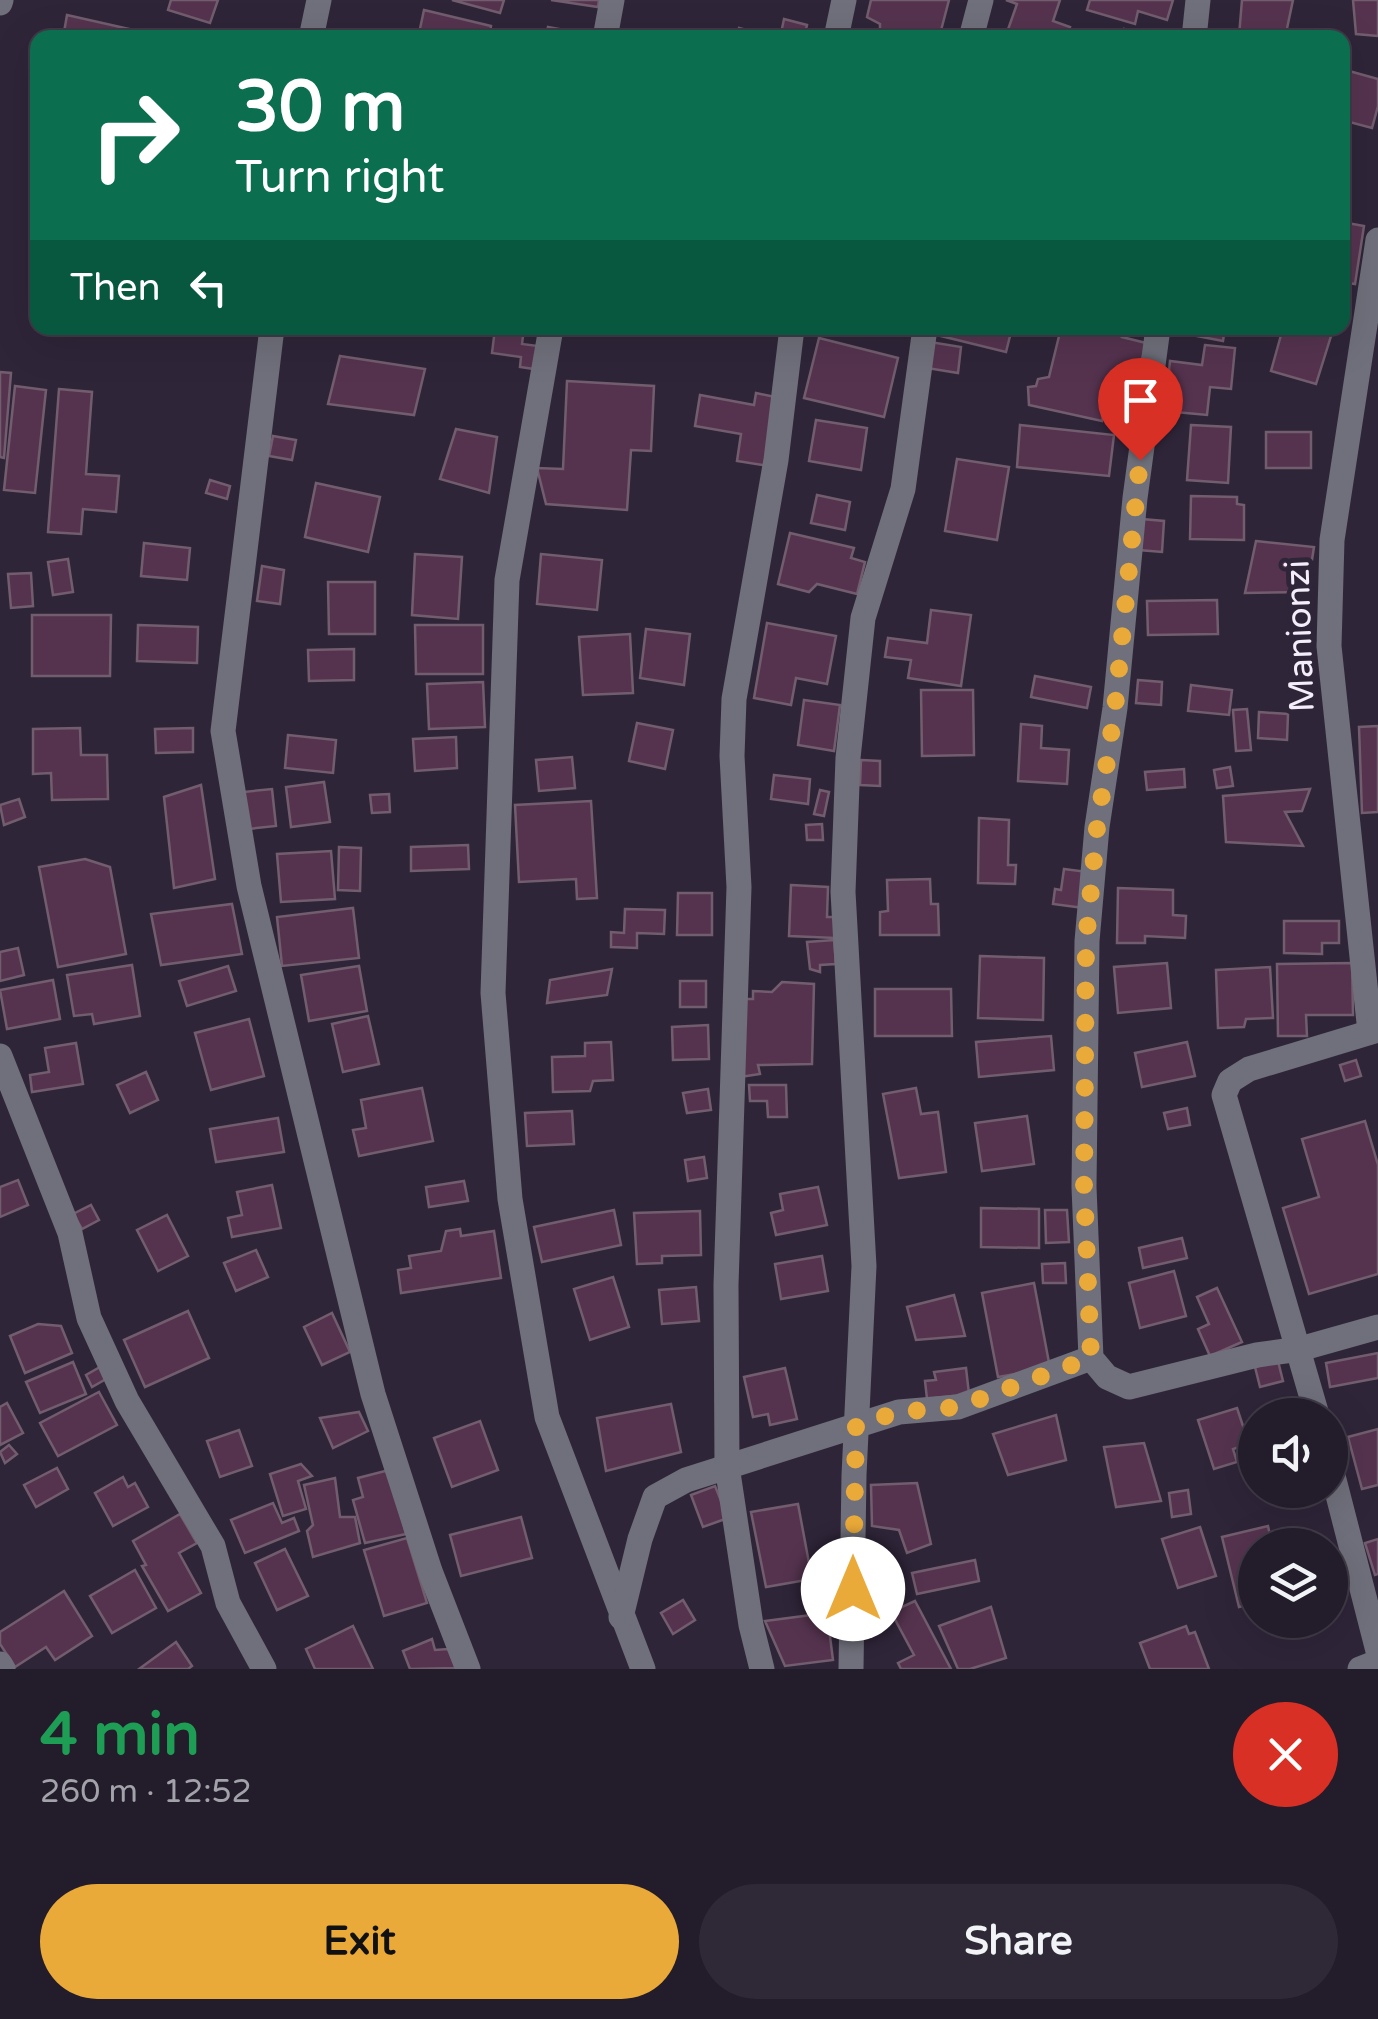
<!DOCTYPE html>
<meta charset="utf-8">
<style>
:root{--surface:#231c2b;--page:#2f2937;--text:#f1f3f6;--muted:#a3a1a9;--line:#403a47;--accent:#eaaa39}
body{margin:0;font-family:"Varela Round",sans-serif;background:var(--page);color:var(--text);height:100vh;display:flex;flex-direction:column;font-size:38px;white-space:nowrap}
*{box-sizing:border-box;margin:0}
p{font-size:32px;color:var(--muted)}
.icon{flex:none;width:55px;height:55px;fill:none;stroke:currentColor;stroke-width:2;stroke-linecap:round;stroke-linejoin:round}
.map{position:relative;height:1669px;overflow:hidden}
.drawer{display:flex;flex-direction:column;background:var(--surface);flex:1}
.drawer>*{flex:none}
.top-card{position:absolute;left:30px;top:30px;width:1320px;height:305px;border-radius:20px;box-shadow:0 10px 40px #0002,0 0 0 2px var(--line);background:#0b6e4f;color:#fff;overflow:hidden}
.buttons{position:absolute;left:1238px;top:1398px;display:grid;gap:20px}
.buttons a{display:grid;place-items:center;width:110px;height:110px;border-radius:50%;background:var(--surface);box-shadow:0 10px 40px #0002,0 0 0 2px var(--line);font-size:50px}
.pin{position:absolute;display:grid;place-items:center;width:85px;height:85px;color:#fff;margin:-102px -42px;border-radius:50% 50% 50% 0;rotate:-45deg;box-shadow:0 0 10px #0007}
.pin .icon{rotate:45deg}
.me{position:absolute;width:110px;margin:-55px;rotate:0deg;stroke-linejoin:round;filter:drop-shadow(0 0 8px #0008)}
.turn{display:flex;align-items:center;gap:35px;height:210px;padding:0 40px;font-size:45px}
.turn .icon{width:130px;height:130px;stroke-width:2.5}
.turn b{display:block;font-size:70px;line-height:85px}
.then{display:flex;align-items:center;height:95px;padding:0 40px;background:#0003;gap:20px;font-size:38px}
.round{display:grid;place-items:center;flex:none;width:105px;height:105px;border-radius:52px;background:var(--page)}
.head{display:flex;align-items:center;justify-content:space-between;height:170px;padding:0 40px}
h1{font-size:60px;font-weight:800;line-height:75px;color:#1e9e55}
.cta{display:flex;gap:20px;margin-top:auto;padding:20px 40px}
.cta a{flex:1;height:115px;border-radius:60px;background:var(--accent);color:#111;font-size:40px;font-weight:800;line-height:115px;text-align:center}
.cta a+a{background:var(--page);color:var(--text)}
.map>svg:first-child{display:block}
.building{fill:#55334f;stroke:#725d6e;stroke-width:2.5}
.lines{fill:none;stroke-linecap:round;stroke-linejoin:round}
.minor{stroke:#6f707b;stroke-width:25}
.route{stroke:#eaaa39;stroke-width:18;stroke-dasharray:0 32.4}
.labels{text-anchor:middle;stroke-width:10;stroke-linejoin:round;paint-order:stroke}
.street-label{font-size:35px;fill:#f4eefb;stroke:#2f2539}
</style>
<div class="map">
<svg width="1378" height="1669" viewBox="0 0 1378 1669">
<rect width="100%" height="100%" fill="#2f2539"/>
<g class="building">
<polygon points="171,0 218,0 210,23 168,10"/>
<polygon points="452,0 504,0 500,13"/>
<polygon points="551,0 599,0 598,7"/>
<polygon points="871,0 949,0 939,38 880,38 880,24 867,17"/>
<polygon points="1006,0 1060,0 1053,21 1070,27 1066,38 1005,38 1017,4"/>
<polygon points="1090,0 1173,0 1167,20 1138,11 1135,24 1087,10"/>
<polygon points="1242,0 1293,0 1285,38 1239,36"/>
<polygon points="1353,0 1378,0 1378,36 1356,34"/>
<polygon points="424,10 491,26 489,38 418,38"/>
<polygon points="67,15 129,29 128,38 63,38"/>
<polygon points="784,19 807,25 804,38 780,38"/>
<polygon points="548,27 591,35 590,38 546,38"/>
<polygon points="739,28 777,38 737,38"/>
<polygon points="1124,29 1168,38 1122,38"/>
<polygon points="1342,69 1378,79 1378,106 1372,128 1342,120"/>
<polygon points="1342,222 1364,226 1355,284 1342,282"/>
<polygon points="484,328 524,328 522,344 538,346 534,369 520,367 521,357 492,353 495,329"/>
<polygon points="943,328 1012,328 1006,352 941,336"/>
<polygon points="1061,328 1125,328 1122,337 1146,343 1135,388 1111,383 1102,421 1029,405 1028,387 1036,386 1038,379 1049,377"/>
<polygon points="1177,328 1225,328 1223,341 1176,332"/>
<polygon points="1283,328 1303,328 1331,336 1316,384 1271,371"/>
<polygon points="819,338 898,358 884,417 804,398"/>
<polygon points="930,342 961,347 958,373 927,368"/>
<polygon points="1205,345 1235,348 1231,389 1210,387 1207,415 1165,411 1170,361 1202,365"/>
<polygon points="340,356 425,369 414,415 328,404"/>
<polygon points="0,372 11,373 4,458 0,457"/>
<polygon points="567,381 654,386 651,451 631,450 627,510 546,504 537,468 563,469"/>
<polygon points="15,386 46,390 35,493 4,490"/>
<polygon points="59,389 92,392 86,474 119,476 116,512 83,509 81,534 48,532"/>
<polygon points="756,393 780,398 768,466 737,461 741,434 695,426 700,395 754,405"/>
<polygon points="816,420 867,428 861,470 809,461"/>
<polygon points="1020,425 1114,435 1109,476 1017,467"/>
<polygon points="1191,425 1231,427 1228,483 1187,480"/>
<polygon points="456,429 497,437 489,493 440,479"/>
<rect x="1266" y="432" width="45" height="36"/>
<polygon points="273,436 296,440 292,460 269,456"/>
<polygon points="957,459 1009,467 997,540 945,531"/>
<polygon points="210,480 230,486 227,499 206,493"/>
<polygon points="316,483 380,497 368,552 305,537"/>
<polygon points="817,495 850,502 845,530 811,523"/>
<polygon points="1191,496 1237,497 1237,504 1244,505 1244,540 1190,539"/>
<polygon points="1142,519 1164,521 1162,552 1139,550"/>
<polygon points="790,533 854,548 851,558 865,562 857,594 817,584 809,592 778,584"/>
<polygon points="1256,541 1314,547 1307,592 1245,593"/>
<polygon points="144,543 190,548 187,580 141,576"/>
<polygon points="415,554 462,557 458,619 412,615"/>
<polygon points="541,554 602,560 597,610 537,604"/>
<polygon points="68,559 73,592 53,595 48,562"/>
<polygon points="262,566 284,570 280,604 257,601"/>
<polygon points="31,573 33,606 11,608 8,574"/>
<polygon points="328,582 375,582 375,634 329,634"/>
<polygon points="1217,600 1218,634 1148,635 1147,601"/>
<polygon points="931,610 971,615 961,686 908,678 911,660 885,657 888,638 927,643"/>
<polygon points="32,615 111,615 110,676 32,676"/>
<polygon points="767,623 836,636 827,684 796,678 791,705 754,698"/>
<polygon points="138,625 198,627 197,663 137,661"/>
<polygon points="415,625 483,625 483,674 416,674"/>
<polygon points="646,629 690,634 684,685 640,678"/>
<polygon points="630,634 633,693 583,695 579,637"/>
<polygon points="354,649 354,680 309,681 308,650"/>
<polygon points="1035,676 1091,687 1087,708 1031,697"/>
<polygon points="1138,680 1162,682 1161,705 1136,703"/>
<polygon points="483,682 485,727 429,729 427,684"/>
<polygon points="1191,685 1232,690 1229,715 1188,711"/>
<polygon points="921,690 973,690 974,755 922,756"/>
<polygon points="804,700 840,705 834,751 798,745"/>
<polygon points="1247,709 1251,750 1236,751 1233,710"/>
<polygon points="1259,712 1288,714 1287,740 1258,738"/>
<polygon points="637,723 673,730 665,769 629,761"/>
<polygon points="1021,724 1042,726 1041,748 1069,750 1067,784 1018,781"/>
<polygon points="1378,726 1378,812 1362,813 1359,727"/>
<polygon points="80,728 81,755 107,755 108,799 52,800 51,773 33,774 33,729"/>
<polygon points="193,728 193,752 156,753 155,729"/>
<polygon points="288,735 336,740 333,773 285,768"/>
<polygon points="456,737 457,768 415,771 413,739"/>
<polygon points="572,757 575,788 539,791 536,760"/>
<polygon points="861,760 880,761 880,786 860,785"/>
<polygon points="1230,767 1233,786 1217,788 1214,770"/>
<polygon points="1184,769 1185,787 1147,790 1145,772"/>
<polygon points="774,775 810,779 808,804 771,799"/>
<polygon points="324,782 330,822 291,827 286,787"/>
<polygon points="201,785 215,879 174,888 164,797"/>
<polygon points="272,789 276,826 248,829 243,792"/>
<polygon points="1310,789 1302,811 1285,812 1303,846 1226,842 1223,796"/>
<polygon points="820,790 829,792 824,816 814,814"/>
<polygon points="389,794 390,812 372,813 370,795"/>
<polygon points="19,799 25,817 4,825 0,805"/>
<polygon points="591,801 597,898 577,899 576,879 519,882 515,805"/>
<polygon points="979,818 1009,820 1008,865 1016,865 1015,884 978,883"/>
<polygon points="822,824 823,840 807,840 806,825"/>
<polygon points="468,845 469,869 411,871 411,847"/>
<polygon points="339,847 361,848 360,891 338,890"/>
<polygon points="331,851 335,899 281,902 277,854"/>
<polygon points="85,859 110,867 126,954 58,967 39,867"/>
<polygon points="1064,869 1088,872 1084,908 1053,904 1055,889 1061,890"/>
<polygon points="930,879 931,904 938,904 939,935 880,935 880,912 888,911 887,880"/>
<polygon points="791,885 828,887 827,917 836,917 835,938 789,936"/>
<polygon points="1118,888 1173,890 1173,915 1186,916 1185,938 1145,936 1145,943 1117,943"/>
<polygon points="678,893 712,893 712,935 677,935"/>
<polygon points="232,904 242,954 161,965 151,914"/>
<polygon points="353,908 359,958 282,966 277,917"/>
<polygon points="625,909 665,910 664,934 637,933 637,948 611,947 611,932 624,933"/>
<polygon points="1284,921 1339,921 1339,943 1322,943 1322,954 1284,953"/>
<polygon points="834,940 836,964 820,965 820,972 810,969 807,942"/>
<polygon points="18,948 24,975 0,981 0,952"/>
<polygon points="980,956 1044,958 1043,1020 978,1018"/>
<polygon points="1167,963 1171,1008 1118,1013 1114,967"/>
<polygon points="1352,963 1353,1015 1306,1015 1307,1036 1278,1036 1277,964"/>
<polygon points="132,965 140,1016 94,1024 92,1014 74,1016 67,975"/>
<polygon points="228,966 236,991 187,1006 179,981"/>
<polygon points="359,966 367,1011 309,1021 301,975"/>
<polygon points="1270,967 1273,1018 1246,1019 1244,1027 1218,1028 1216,970"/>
<polygon points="612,969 607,995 547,1003 550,980"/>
<polygon points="53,980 60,1019 7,1029 0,990"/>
<rect x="680" y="981" width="26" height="26"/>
<polygon points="782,982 814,984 812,1064 758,1065 760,1074 740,1077 742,999 753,999 753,991 772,992"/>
<polygon points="875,989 951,989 952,1036 875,1036"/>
<polygon points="368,1016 379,1064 343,1072 332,1024"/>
<polygon points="249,1019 264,1076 211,1090 195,1033"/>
<polygon points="708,1025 709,1059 673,1060 672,1027"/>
<polygon points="1051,1036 1054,1070 979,1077 976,1042"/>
<polygon points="611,1042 613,1080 593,1081 590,1091 553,1092 552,1057 585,1056 585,1043"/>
<polygon points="1187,1042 1195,1076 1142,1087 1135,1053"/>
<polygon points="76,1043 83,1084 32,1092 30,1075 49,1072 45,1048"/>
<polygon points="1356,1060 1361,1076 1345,1081 1340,1065"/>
<polygon points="146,1072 158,1100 130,1113 117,1085"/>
<polygon points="749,1085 786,1085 787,1117 768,1117 767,1101 750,1101"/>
<polygon points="422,1088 433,1141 359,1156 353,1130 366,1128 361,1100"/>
<polygon points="916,1088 921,1114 938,1112 946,1172 899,1178 883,1094"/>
<polygon points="708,1089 711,1110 687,1113 683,1093"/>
<polygon points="1187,1108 1190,1125 1168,1129 1164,1113"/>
<polygon points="572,1111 574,1144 527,1146 525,1113"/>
<polygon points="1027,1116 1034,1164 982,1171 975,1123"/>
<polygon points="278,1118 284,1152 216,1162 210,1129"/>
<polygon points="1365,1121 1378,1165 1378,1274 1309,1294 1283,1208 1319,1197 1302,1139"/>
<polygon points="704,1157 707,1178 688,1181 685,1160"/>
<polygon points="18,1180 28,1205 0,1217 0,1187"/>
<polygon points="464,1181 468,1201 429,1207 426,1187"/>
<polygon points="272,1185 281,1228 232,1237 228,1218 242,1215 237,1192"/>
<polygon points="818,1187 827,1225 776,1235 771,1213 783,1210 780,1194"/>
<polygon points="91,1205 99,1220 82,1229 73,1214"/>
<polygon points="981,1208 1039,1209 1039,1248 981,1247"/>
<polygon points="614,1210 621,1245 542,1262 534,1227"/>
<polygon points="1045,1210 1067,1210 1069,1242 1046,1243"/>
<polygon points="700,1211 701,1255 662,1256 662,1263 637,1264 634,1213"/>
<polygon points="167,1215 188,1256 158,1271 137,1230"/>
<polygon points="460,1229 461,1236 494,1231 501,1278 401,1293 398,1270 411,1268 409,1256 441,1251 446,1231"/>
<polygon points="1182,1238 1187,1258 1143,1268 1139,1248"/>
<polygon points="256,1250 268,1277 236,1291 224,1263"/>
<polygon points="822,1256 828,1291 781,1299 775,1264"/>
<polygon points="1065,1263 1066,1283 1043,1283 1042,1264"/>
<polygon points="1174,1271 1186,1316 1140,1328 1129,1283"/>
<polygon points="613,1277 629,1327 590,1340 574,1289"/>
<polygon points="1034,1283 1050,1368 998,1377 982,1293"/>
<polygon points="696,1287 699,1321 662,1324 659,1290"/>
<polygon points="1217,1288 1242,1342 1210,1356 1198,1329 1209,1324 1197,1297"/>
<polygon points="954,1295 965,1336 916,1340 907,1307"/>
<polygon points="188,1311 209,1358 145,1387 124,1340"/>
<polygon points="332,1313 350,1352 322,1365 304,1327"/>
<polygon points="38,1324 61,1326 72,1353 25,1373 10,1336"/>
<polygon points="1378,1353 1378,1378 1330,1387 1326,1363"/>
<polygon points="1278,1361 1283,1381 1260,1387 1255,1367"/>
<polygon points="73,1362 86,1394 40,1413 26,1382"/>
<polygon points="100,1367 106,1379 92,1387 86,1375"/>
<polygon points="785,1368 797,1419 770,1425 768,1414 753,1417 744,1377"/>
<polygon points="966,1368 969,1394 927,1399 925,1381 936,1380 934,1372"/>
<polygon points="99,1392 117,1425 58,1456 40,1423"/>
<polygon points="7,1403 23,1433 0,1445 0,1407"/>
<polygon points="671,1404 681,1452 606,1471 597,1418"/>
<polygon points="1237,1408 1249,1444 1233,1449 1237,1462 1214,1469 1198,1420"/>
<polygon points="359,1412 368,1431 333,1448 320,1418"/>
<polygon points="1056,1415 1066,1460 1008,1475 993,1434"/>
<polygon points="480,1421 498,1470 452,1487 434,1438"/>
<polygon points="1378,1429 1378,1485 1362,1489 1348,1437"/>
<polygon points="239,1430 252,1466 220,1477 207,1441"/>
<polygon points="1144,1443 1161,1501 1116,1507 1104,1447"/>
<polygon points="9,1445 17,1454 5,1463 0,1452"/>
<polygon points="301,1464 312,1476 298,1481 306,1509 283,1516 270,1474"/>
<polygon points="57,1468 68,1489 36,1507 24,1485"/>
<polygon points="389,1470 406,1534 365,1543 353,1500 363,1497 358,1478"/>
<polygon points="123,1477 128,1487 135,1483 148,1507 113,1526 95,1493"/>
<polygon points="335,1478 340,1517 355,1517 360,1543 313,1557 307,1531 313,1525 304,1485"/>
<polygon points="917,1483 931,1544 907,1553 899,1530 872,1526 871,1485"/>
<polygon points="715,1486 728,1518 703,1527 691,1495"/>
<polygon points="1188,1490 1191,1514 1172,1517 1169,1493"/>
<polygon points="273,1503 282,1523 294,1518 299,1531 245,1553 231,1520"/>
<polygon points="798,1504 812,1579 766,1587 751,1512"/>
<polygon points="180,1514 197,1543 179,1553 201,1593 168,1611 142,1566 146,1565 133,1541"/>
<polygon points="521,1517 532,1558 461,1576 450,1535"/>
<polygon points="1268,1526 1272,1545 1255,1545 1255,1603 1239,1607 1222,1537"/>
<polygon points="1200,1527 1216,1576 1178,1588 1162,1539"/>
<polygon points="407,1538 427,1603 384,1616 364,1550"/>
<polygon points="1378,1539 1378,1574 1375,1575 1365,1543"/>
<polygon points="285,1549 308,1596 277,1610 255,1563"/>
<polygon points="975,1560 979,1581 917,1594 912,1573"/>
<polygon points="135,1570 156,1608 112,1633 90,1596"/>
<polygon points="64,1591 92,1636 55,1660 46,1647 15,1667 0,1644 0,1632"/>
<polygon points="683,1600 695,1620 673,1634 661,1613"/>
<polygon points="915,1601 951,1669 901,1669 898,1663 914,1655 891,1612"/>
<polygon points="991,1607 1006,1658 970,1669 958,1669 939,1626"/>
<polygon points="827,1613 833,1660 785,1666 765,1621"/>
<polygon points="353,1626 373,1669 315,1669 306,1649"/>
<polygon points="1186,1626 1189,1634 1195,1632 1209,1669 1150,1669 1140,1643"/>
<polygon points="432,1639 435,1650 448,1649 456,1668 410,1669 403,1651"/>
<polygon points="176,1642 192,1666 188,1669 139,1669"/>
</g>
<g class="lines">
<g class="minor">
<polyline points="0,3 1,0"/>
<polyline points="311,38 319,0"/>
<polyline points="605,38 612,0"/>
<polyline points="836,38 844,0"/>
<polyline points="971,38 981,0"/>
<polyline points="1194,38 1198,0"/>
<polyline points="272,328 223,731 249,886 373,1394 430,1571 468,1669"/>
<polyline points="551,328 507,580 493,993 510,1199 547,1417 643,1669"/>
<polyline points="1158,328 1135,498 1115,708 1097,827 1087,941 1084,1187 1091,1358 1107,1377 1129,1387 1257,1355 1300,1349 1378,1327"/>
<polyline points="1370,1032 1329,646 1332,540 1378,240"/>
<polyline points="0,1056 70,1233 89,1318 127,1401 213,1546 228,1603 264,1669"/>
<polyline points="1317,1415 1224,1095 1230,1081 1249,1069 1378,1030"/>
<polyline points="1330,1464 1378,1651"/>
<polyline points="621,1617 640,1539 655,1497 686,1480 899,1412 958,1407 1091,1358"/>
<polyline points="0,1664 3,1669"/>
<polyline points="762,1669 751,1625 727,1466 726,1285 739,887 732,756 734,699 776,460 792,328"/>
<polyline points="851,1669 854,1475 864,1266 843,892 848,758 863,618 903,489 925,328"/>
<polyline points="1360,1669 1378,1662"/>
</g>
</g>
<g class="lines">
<polyline class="route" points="853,1589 856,1425 899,1412 958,1407 1091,1358 1084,1187 1086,941 1097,828 1115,708 1140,460"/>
</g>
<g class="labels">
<g class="street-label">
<text transform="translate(1299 636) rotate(-92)" y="12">Manionzi</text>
</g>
</g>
</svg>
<div class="buttons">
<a><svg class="icon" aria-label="sound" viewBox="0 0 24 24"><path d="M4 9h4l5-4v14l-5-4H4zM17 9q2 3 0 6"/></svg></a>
<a><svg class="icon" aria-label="layers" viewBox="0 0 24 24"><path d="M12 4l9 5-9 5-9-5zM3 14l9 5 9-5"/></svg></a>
</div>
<div class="pin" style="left:1140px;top:460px;background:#d93025"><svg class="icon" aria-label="arrive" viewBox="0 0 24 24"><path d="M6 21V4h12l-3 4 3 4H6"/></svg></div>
<svg class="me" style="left:853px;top:1589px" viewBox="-20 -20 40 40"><circle r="19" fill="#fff"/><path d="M0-13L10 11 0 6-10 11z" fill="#eaaa39"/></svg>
<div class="top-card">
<div class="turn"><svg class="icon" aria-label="right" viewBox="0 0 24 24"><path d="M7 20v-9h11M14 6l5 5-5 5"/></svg><div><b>30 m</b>Turn right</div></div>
<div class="then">Then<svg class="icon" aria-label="left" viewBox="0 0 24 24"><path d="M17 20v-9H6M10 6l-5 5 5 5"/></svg></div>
</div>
</div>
<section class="drawer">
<div class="head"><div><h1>4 min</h1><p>260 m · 12:52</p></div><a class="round" style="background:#d93025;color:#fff"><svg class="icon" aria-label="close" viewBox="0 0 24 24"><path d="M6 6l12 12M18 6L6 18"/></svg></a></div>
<div class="cta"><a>Exit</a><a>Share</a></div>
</section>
